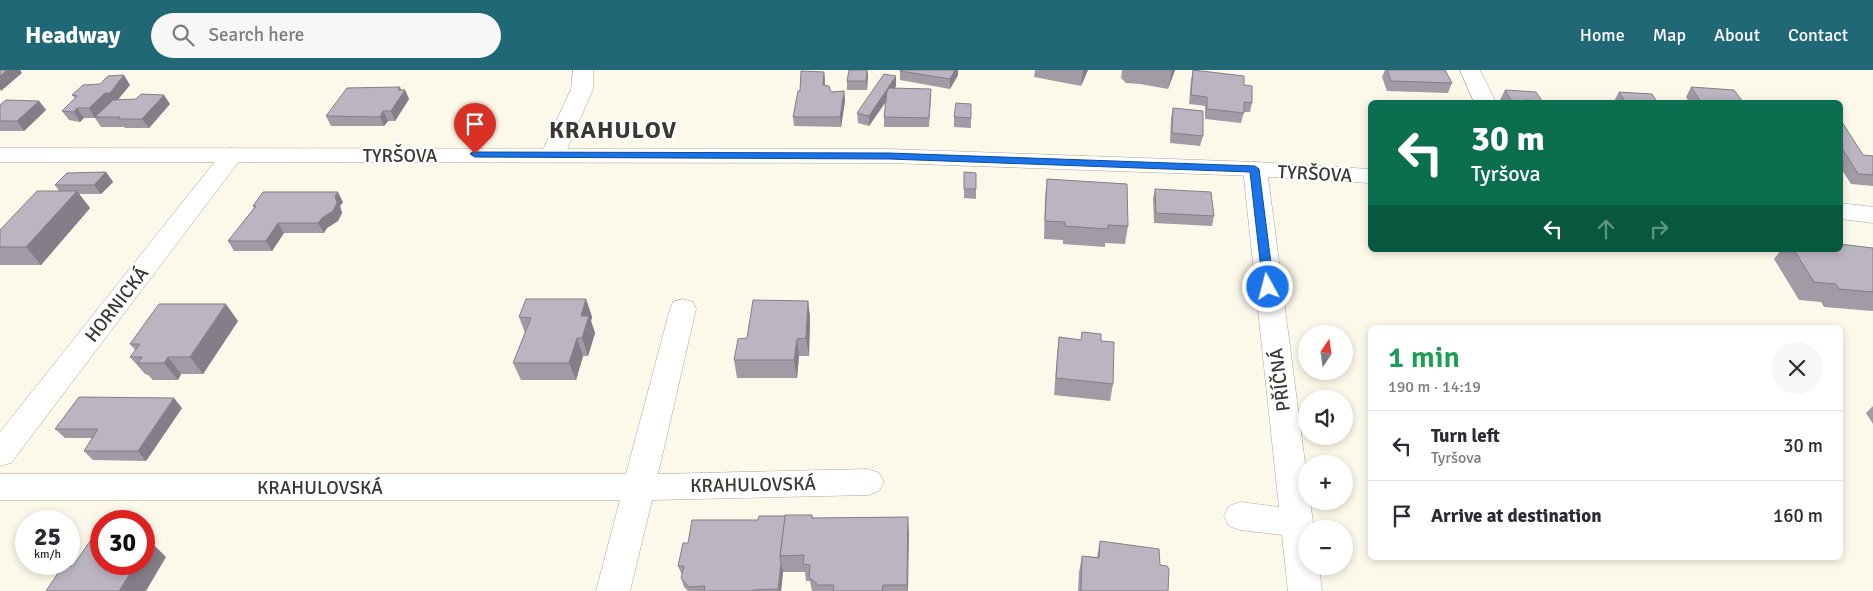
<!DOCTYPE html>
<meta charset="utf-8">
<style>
:root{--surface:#fff;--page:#f7f7f7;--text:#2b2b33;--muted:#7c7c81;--line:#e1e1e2;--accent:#206875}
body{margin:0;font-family:Signika,sans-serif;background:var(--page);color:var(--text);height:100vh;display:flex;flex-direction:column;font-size:19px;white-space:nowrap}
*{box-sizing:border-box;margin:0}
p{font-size:16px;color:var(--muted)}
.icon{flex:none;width:28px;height:28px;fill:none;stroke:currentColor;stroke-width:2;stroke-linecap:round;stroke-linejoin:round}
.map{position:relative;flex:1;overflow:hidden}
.sheet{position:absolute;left:1368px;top:255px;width:475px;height:235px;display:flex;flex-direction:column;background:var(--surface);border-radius:8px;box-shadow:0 2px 8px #0003}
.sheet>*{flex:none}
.top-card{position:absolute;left:1368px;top:30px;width:475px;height:152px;border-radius:8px;box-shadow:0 2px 8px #0003;background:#0b6e4f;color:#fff;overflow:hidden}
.needle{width:32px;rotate:13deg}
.controls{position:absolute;left:1298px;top:255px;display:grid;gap:10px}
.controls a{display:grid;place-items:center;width:55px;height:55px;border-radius:50%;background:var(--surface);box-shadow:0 2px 8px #0003;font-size:25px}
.speed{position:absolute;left:15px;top:440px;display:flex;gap:10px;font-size:25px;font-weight:700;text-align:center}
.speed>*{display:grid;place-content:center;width:65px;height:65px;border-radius:50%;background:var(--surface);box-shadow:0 2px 8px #0003;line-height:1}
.speed small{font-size:12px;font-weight:400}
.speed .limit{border:8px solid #d22;background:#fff;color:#111}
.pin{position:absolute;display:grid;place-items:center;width:42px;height:42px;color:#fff;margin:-51px -21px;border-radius:50% 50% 50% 0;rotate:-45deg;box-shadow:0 0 5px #0007}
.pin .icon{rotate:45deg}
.me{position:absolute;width:55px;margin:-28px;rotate:353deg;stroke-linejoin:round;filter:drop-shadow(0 0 4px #0008)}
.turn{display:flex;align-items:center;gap:18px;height:105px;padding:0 20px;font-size:22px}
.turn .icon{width:65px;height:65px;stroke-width:2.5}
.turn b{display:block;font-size:35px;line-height:42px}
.lanes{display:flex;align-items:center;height:48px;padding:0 20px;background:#0003;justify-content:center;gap:25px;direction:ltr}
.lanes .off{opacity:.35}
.round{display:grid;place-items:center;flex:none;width:52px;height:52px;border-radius:26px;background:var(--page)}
.head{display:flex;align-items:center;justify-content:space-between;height:85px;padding:0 20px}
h1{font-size:30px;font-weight:600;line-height:38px;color:#1e9e55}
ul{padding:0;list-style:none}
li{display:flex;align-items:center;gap:15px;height:70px;padding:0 20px;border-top:1px solid var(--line)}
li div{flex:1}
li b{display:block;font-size:19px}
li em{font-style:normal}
header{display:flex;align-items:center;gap:30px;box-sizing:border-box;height:70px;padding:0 25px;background:var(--accent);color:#fff}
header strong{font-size:24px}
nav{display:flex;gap:28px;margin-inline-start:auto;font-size:18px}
.search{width:350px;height:45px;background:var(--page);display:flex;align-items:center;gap:12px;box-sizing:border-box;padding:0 18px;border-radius:28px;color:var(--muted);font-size:19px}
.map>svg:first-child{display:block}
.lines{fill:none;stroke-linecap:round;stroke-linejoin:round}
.minor-casing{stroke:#a8a597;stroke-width:1}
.tertiary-casing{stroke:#a8a597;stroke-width:1}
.minor{fill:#fff;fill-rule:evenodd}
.tertiary{fill:#fff;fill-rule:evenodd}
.wall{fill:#a19ba6}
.shaded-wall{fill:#837e87}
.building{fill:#bbb4c1;stroke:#837e87}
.route{fill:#1a73e8;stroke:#114b97}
.labels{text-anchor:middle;stroke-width:5;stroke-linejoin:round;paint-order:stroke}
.street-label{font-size:19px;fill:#393832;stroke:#fff}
.district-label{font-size:24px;font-weight:bold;letter-spacing:1px;fill:#393832;stroke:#fff}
</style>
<header>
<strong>Headway</strong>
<div class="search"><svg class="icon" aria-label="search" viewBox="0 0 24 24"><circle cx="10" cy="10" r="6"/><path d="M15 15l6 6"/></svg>Search here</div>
<nav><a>Home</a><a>Map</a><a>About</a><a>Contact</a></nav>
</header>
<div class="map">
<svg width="1873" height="521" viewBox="0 0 1873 521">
<rect width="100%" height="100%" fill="#fcf9ea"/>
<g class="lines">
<defs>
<g id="minor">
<polygon points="573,0 593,0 593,19 565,84 561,89 553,91 545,89 541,84 571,19"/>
<polygon points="1460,0 1480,0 1496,32 1474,32"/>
<polygon points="232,78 240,80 244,85 240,90 11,393 0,396 0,362 224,80"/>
<polygon points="1255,92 1263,94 1267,99 1306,401 1306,431 1310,431 1314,459 1306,459 1306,496 1319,496 1322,521 1288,521 1282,465 1240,460 1229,456 1224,446 1229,436 1240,432 1279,437 1243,99 1247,94"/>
<polygon points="683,229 693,232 696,239 658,404 868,399 879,403 884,412 879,421 868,425 652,430 630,521 596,521 620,430 0,430 0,404 626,404 670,239 673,232"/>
</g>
<g id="tertiary">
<polygon points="0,78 889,79 1255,92 1370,99 1370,113 1255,106 889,93 0,92"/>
<polygon points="1840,133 1873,137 1873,153 1840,149"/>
</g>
</defs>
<use href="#minor" class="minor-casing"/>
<use href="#tertiary" class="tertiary-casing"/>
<use href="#minor" class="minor"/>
<use href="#tertiary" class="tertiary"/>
</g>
<g class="wall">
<polygon points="1035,0 1088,0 1081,16 1034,7"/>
<polygon points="1122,0 1175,0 1168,19 1140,14 1126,13 1121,8"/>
<polygon points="1193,0 1252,33 1250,42 1244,42 1241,53 1205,49 1205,36 1189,34 1191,9"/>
<polygon points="1385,0 1439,0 1452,13 1448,23 1387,21 1382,7"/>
<polygon points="900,1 958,5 950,19 900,10"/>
<polygon points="824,2 825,11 825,15 831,22 844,21 845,31 841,57 794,56 793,47 800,21"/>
<polygon points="868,4 867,20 847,20 847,11"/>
<polygon points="896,6 896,16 895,18 931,28 929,57 884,57 884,47 886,32 869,56 858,53 857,43"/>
<polygon points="130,15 118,29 170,34 149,58 125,58 124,57 101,57 95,48 84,48 80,52 69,50 62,41 75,28 72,25"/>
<polygon points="1691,17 1743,32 1689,32 1686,27"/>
<polygon points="401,20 405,20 409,29 395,51 388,51 384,56 331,56 326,46"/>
<polygon points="1505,20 1542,31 1542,32 1502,32 1500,30"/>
<polygon points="1619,22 1657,32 1615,32 1614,31"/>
<polygon points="39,31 46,40 24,61 0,61 0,35"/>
<polygon points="971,34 971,58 954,57 954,47"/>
<polygon points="1173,38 1203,66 1200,76 1170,73 1171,48"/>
<polygon points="1840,52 1863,85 1873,86 1873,116 1851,114 1840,97"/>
<polygon points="106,102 113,112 101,124 79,124 90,138 41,195 0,195 0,177 59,121 55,115"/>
<polygon points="964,102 976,119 976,129 964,128"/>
<polygon points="1047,109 1128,156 1125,174 1105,173 1105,177 1063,174 1063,170 1044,169 1045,127"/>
<polygon points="1155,119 1214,146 1212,156 1154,153 1153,128"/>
<polygon points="343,132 340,136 342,143 338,151 327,158 324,163 284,163 272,181 234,181 228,171 254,138 253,136"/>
<polygon points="1873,178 1873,241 1824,237 1821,232 1799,230 1774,189 1781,180 1840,180"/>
<polygon points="586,229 592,247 591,251 595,263 588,286 583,286 576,310 521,310 513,293 525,263 519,247"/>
<polygon points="808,231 810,248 809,286 799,286 797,308 737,308 734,290 747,268"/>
<polygon points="238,251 203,304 181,304 178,310 153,310 148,305 145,304 130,287 135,280 130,274"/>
<polygon points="1082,262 1101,271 1113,314 1110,331 1054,325 1057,285 1059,267 1081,270"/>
<polygon points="1873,336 1873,354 1866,343"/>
<polygon points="182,338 146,391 93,390 84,381 92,368 65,368 55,359"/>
<polygon points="812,445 813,448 908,447 908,521 812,521 810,511 806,511 805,502 783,502 781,521 688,521 684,517 681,508 682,505 678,496 688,473 758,450 785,446"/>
<polygon points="1100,471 1160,495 1168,521 1078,521 1079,502 1082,486 1097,487"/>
</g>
<g class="shaded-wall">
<polygon points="7,0 20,0 22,3 1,21 0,19 0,6"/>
<polygon points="867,0 868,4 867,20 866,11"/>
<polygon points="955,0 958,0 958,5 950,19 950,9"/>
<polygon points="1083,0 1088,0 1081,16"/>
<polygon points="1172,0 1175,0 1168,19"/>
<polygon points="824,2 825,11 823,25 823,15"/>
<polygon points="124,5 130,15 116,32 111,33 95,48 89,38"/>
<polygon points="896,6 896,16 869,56 869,46"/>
<polygon points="400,17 402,23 405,20 409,29 395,51 391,41 398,20"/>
<polygon points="844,21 845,31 841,57 840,47"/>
<polygon points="164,25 170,34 149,58 142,49"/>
<polygon points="39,31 46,40 24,61 17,51"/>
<polygon points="77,38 84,48 80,52 74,42"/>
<polygon points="383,41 388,51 384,56 380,47"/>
<polygon points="106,102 113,112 101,124 94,115"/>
<polygon points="77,121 90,138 41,195 26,177"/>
<polygon points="338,122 343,132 340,136 342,143 338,151 327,158 324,163 318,153"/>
<polygon points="278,153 284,163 272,181 266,171"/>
<polygon points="586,229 592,247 591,251 595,263 588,286 582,268 581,246"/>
<polygon points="808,231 810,248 809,286 806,268"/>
<polygon points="226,234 238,251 203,304 190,287"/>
<polygon points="577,268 583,286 576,310 569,293"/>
<polygon points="797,269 799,286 797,308 794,290"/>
<polygon points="168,287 181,304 178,310 164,293"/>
<polygon points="174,328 182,338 146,391 138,381"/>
<polygon points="908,447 909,464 908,521 907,515"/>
<polygon points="150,471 166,487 146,521 119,521 136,494 144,494 144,481"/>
<polygon points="781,494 783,502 781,521 779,521"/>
</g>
<g class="building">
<polygon points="0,0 7,0 0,6"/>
<polygon points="849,0 867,0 866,11 847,11"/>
<polygon points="900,0 955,0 950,9 900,1"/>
<polygon points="1193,0 1244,6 1244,15 1252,16 1252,33 1244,32 1244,43 1207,39 1207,27 1191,25"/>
<polygon points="1387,0 1445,0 1452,13 1391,11"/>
<polygon points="801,1 824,2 823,15 829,16 831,22 844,21 840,47 793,47 798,21 800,21"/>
<polygon points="884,4 896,6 869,46 857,43"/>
<polygon points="124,5 110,23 105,23 89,38 77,38 74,42 62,41 77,26 72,25 83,15 100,14 108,6"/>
<polygon points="400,17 398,20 405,20 391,41 383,41 380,47 326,46 347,18"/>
<polygon points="1691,17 1734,20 1743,32 1701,32"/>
<polygon points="889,18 931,19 929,48 884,47 887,21"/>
<polygon points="1505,20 1536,22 1542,31 1524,30 1525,32 1512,32"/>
<polygon points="1619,22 1652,24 1657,32 1625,32"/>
<polygon points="141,24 164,25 142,49 119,49 120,47 95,47 113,30 136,29"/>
<polygon points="6,30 39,31 17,51 0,51 0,35"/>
<polygon points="956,33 971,34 971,48 954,47"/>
<polygon points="1173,38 1203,41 1203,66 1172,63"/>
<polygon points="1840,52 1842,52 1863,85 1873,86 1873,105 1858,104 1840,75"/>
<polygon points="106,102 94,115 55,115 67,103"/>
<polygon points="964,102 976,103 976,119 964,119"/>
<polygon points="1047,109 1127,114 1128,156 1108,155 1108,159 1065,156 1065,152 1045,151"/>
<polygon points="1155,119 1211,122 1214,146 1156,143"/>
<polygon points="37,121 77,121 26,177 0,177 0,160"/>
<polygon points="263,122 338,122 335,126 337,133 333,141 322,148 318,153 278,153 266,171 228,171 256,136 253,136"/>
<polygon points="1840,174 1873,178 1873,222 1839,219 1836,214 1814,212 1794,180 1840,180"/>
<polygon points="526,229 586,229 581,246 589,246 582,268 577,268 569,293 513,293 531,248 519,247"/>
<polygon points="753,230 808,231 806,268 797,269 794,290 734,290 738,269 747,268"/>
<polygon points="159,234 226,234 190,287 168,287 164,293 138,293 142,287 130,287 140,274 130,274"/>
<polygon points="1082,262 1101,264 1101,271 1114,272 1113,314 1056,308 1059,267 1081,270"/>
<polygon points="79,327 174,328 138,381 84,381 98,359 55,359"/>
<polygon points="785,445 812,445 812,448 908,447 907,515 883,515 882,521 833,521 834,515 818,515 809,507 810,495 803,494 804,485 780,486"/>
<polygon points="759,446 785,446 780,486 781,494 778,519 753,520 753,521 704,521 705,516 689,517 681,508 684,496 678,496 683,473 688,473 692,450 758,450"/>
<polygon points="90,471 101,471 101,494 136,494 119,521 46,521 62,497 73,496"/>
<polygon points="144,471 150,471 144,481"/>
<polygon points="1100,471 1159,479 1160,495 1167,496 1169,499 1168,521 1081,521 1082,486 1099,488"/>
</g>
<polygon class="route" points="472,82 889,83 1255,96 1259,99 1274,217 1268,221 1263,217 1250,102 889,89 475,87 470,84"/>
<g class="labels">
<g class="street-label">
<text x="400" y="92">TYRŠOVA</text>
<text transform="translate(1315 103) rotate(3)" y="7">TYRŠOVA</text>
<text transform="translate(116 234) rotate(-52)" y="7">HORNICKÁ</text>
<text transform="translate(1279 310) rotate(-97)" y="7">PŘÍČNÁ</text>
<text transform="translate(753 414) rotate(-1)" y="7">KRAHULOVSKÁ</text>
<text x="320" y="424">KRAHULOVSKÁ</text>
</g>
<g class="district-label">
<text x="613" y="68">KRAHULOV</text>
</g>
</g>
</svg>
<div class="controls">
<a><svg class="needle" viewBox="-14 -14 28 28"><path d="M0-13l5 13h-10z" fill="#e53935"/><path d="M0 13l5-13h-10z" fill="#7c7c81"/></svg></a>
<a><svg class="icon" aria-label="sound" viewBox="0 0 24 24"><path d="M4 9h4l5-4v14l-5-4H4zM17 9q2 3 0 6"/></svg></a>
<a>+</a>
<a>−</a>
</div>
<div class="speed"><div>25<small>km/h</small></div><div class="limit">30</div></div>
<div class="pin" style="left:475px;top:84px;background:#d93025"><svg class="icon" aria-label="arrive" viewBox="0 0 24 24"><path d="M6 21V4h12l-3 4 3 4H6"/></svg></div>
<svg class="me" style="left:1268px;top:217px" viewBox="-20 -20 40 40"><circle r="17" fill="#1a73e8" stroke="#fff" stroke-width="3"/><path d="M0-11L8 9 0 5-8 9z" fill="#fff"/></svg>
<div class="top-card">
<div class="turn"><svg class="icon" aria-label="left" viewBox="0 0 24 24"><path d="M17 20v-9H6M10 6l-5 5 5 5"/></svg><div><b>30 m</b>Tyršova</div></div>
<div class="lanes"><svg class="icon" aria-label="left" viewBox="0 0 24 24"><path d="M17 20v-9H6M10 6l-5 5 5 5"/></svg><svg class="icon off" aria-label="ahead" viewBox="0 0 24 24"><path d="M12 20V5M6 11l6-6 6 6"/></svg><svg class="icon off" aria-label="right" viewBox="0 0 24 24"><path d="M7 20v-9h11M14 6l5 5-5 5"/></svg></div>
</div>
<section class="sheet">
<div class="head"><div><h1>1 min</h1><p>190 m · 14:19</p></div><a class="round"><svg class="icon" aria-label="close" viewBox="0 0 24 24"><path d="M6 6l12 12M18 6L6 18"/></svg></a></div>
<ul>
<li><svg class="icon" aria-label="left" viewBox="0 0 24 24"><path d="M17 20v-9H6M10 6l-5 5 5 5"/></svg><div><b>Turn left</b><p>Tyršova</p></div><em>30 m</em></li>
<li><svg class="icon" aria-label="arrive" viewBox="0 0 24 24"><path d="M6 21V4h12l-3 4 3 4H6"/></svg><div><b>Arrive at destination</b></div><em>160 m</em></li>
</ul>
</section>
</div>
